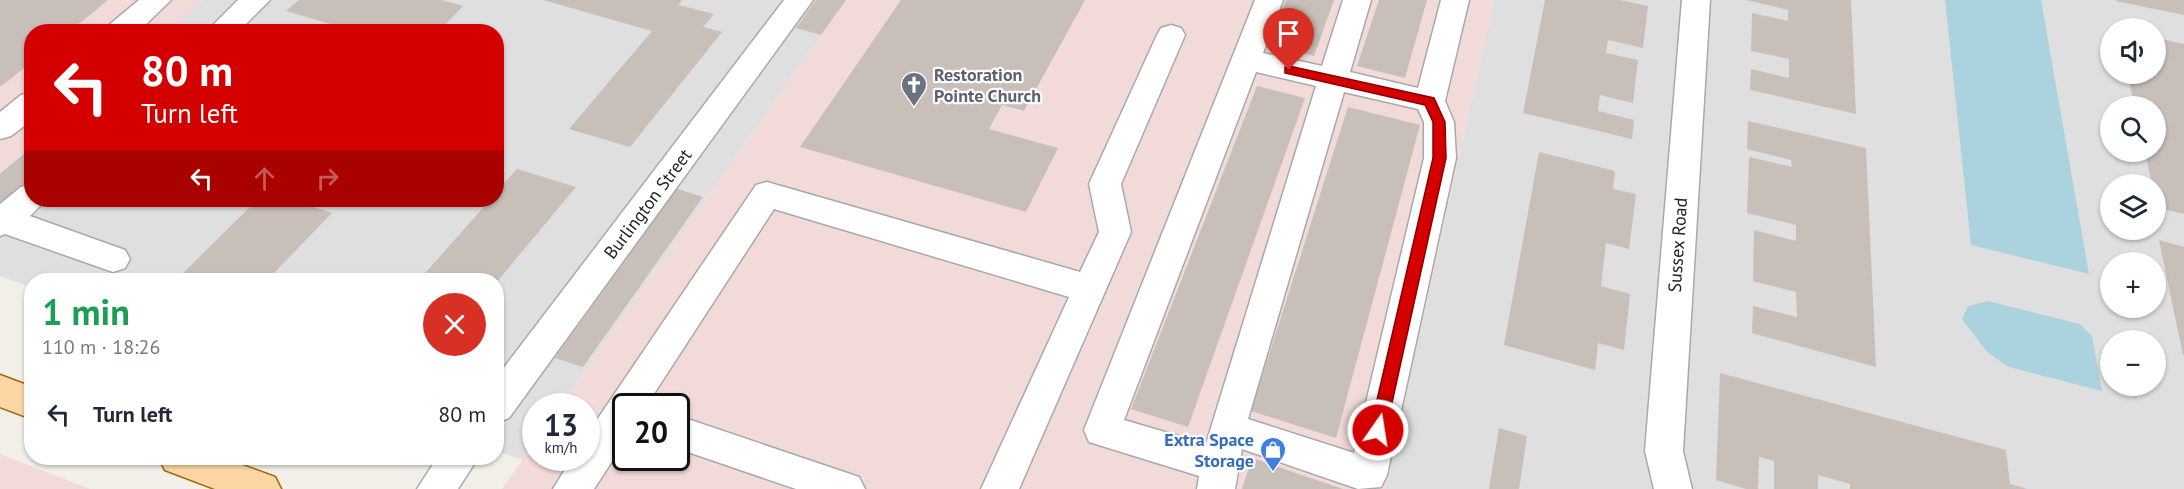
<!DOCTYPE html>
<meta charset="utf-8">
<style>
:root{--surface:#fff;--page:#f2f2f3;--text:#1f2937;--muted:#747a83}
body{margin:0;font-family:"PT Sans",sans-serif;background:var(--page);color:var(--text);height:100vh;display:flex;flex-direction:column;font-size:22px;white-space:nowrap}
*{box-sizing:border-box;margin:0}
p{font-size:20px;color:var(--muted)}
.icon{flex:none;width:33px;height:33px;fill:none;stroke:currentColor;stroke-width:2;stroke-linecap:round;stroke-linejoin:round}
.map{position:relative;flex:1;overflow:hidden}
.details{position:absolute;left:24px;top:273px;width:480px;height:192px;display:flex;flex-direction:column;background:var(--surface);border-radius:24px;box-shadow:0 2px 4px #0004}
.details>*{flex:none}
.top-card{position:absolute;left:24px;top:24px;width:480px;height:183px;border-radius:24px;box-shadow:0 2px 4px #0004;background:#d40000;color:#fff;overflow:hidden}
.controls{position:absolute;left:2100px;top:18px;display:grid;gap:12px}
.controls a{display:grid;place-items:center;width:66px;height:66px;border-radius:50%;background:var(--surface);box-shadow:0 2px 4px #0004;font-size:30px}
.speed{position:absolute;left:522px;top:393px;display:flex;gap:12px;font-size:30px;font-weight:700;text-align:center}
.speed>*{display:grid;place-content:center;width:78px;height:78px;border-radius:50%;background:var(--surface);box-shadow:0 2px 4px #0004;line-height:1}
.speed small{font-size:15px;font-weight:400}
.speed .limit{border:3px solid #111;border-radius:9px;background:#fff;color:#111}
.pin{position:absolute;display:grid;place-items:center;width:51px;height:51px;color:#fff;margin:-62px -26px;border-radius:50% 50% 50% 0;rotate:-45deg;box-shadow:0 0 6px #0007}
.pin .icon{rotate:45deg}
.me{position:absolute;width:66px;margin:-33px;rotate:13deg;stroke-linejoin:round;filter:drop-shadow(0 0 4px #0008)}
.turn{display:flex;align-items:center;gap:21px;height:126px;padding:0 18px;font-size:27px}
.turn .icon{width:78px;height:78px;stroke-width:2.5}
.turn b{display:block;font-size:42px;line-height:51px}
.lanes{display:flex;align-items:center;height:57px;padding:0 18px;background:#0003;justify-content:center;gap:30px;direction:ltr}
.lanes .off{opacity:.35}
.round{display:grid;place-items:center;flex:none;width:63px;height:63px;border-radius:32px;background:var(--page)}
.headline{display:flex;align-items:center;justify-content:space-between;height:102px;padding:0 18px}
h1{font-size:36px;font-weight:700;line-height:45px;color:#1e9e55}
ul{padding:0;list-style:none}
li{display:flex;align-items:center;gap:18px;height:78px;padding:0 18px}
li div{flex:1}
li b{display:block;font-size:22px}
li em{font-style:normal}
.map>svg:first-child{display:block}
.residential{fill:#e0dfdf;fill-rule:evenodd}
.commercial{fill:#f2dad9;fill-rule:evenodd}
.water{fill:#aad3df}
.building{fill:#c7bfb8}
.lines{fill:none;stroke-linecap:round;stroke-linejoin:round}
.minor-casing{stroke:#a9a9a9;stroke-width:3}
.major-casing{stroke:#a06b00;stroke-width:3}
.minor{fill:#fff;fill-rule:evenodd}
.major{fill:#fcd6a4;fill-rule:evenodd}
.route{fill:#d40000;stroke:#8a0000;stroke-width:1.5}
.labels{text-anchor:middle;stroke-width:4.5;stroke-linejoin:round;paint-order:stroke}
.worship-label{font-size:18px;font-weight:bold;fill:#5b616d;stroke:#fff;text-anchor:start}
.street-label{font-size:18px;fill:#222;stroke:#fff}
.shop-label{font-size:18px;font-weight:bold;fill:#366cbe;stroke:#fff;text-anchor:end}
</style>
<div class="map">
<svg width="2184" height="489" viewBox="0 0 2184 489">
<rect width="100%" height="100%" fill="#f2efe9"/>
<g class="residential">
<polygon points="203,0 846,0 560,406 536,406 535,442 523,460 497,451 496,280 32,280 31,287 0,276 0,173 31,146 32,200 496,200 496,32 166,31"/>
<path d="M 1494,0 L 2184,0 L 2184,489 L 1385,489 ZM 2110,28 L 2156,28 L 2156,74 L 2110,74 ZM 2110,106 L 2156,106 L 2156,152 L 2110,152 ZM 2110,184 L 2156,184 L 2156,230 L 2110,230 ZM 2110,262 L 2156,262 L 2156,308 L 2110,308 ZM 2110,340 L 2156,340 L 2156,386 L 2110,386 Z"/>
</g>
<g class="commercial">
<polygon points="0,0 203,0 166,31 32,32 31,146 0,173"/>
<path d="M 846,0 L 1494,0 L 1385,489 L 502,489 L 535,442 L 536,458 L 586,458 L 586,406 L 560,406 ZM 626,406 L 676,406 L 676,458 L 626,458 Z"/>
<polygon points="0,454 90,489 0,489"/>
</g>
<g class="water">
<polygon points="1945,0 2041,0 2089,274 1971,245"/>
<polygon points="1988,301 2080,324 2092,336 2102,391 2009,367 1987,352 1962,319 1968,306"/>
</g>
<g class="building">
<polygon points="0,0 108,0 69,32 32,32 32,62 0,87"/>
<polygon points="299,0 442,0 463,6 438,32 358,32 286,11"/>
<polygon points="543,0 682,0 678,5 714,14 703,27 722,32 630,147 569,129 652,31"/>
<polygon points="816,0 846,0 821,35 796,28"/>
<polygon points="901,0 1085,0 1024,111 1002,105 989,129 1058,148 1026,212 800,147"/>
<polygon points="1286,0 1334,0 1314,56 1269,45"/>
<polygon points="1379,0 1427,0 1405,78 1357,66"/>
<polygon points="1545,0 1620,0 1648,6 1643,48 1608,40 1606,53 1638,60 1633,103 1600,95 1598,111 1634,120 1632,139 1523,113"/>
<polygon points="1746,0 1851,0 1856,114 1750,90 1751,69 1789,78 1789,59 1751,51 1752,13 1788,21 1788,10"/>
<polygon points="2184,0 2184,15 2116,1 2116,0"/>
<polygon points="2156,38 2184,44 2184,214 2158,208 2156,184 2152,184 2145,152 2156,152 2156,106 2135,106 2127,74 2156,74"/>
<polygon points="1257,86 1305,98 1188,427 1131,409"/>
<polygon points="1348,107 1420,125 1336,438 1251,411"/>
<polygon points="1748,121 1866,148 1876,367 1752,333 1753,306 1797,317 1796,292 1753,281 1754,230 1796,241 1796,225 1747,213 1749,157 1792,167 1791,160 1747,149"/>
<polygon points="32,147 32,177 3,202 0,201 0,174"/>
<polygon points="1539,152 1615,171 1613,189 1636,194 1629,249 1606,243 1601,286 1630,294 1624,350 1598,343 1595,370 1504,345"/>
<polygon points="517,169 576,187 496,283 496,280 419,280 490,200 496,200 496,192"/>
<polygon points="677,189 703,197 583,367 555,358"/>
<polygon points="233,200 292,200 332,213 267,280 176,280 251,206"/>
<polygon points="2159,240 2184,247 2184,355 2183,355"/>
<polygon points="1720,373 2006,450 2010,484 2027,489 1850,489 1850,484 1818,475 1818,489 1774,489 1774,461 1759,457 1758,489 1746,489 1716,480"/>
<polygon points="1499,428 1527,436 1519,489 1489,489"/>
<polygon points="1252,458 1343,489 1242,489"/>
</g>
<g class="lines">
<defs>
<g id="minor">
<polygon points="139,0 171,0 138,32 105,32 109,25"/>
<polygon points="238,0 270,0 238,32 206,32"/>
<polygon points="784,0 813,0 509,418 496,423 496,378"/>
<path d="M 1255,0 L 1283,0 L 1263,53 L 1322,66 L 1343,0 L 1371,0 L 1350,72 L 1418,88 L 1441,0 L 1469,0 L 1445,101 L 1454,122 L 1456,158 L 1387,475 L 1381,487 L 1358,489 L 1242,449 L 1235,489 L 1197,489 L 1199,476 L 1089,442 L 1084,430 ZM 1256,72 L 1316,86 L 1206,444 L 1124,420 ZM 1344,92 L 1418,109 L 1424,122 L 1424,158 L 1354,453 L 1248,419 Z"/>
<polygon points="1682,0 1710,0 1683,451 1692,489 1654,489 1645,451"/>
<polygon points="1171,25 1181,28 1185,35 1121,184 1131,232 1019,489 981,489 1069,297 774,209 646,406 626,406 626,440 594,489 553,489 572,458 586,458 586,436 756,185 767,182 1080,272 1099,232 1089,184 1157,35 1161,28"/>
<polygon points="32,92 32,120 11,136 0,139 0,112 21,95"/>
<polygon points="32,184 32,200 46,200 30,216 125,250 130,259 125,268 113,272 5,234 0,236 0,204 21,187"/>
<polygon points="676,415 859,477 865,489 796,489 676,448"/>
<polygon points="437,458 478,458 458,489 417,489"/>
</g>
<g id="major">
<polygon points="0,375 32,387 32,419 0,407"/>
<polygon points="159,458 223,458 275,477 281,489 215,489 165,470"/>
</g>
</defs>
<use href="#minor" class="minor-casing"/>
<use href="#major" class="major-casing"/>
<use href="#minor" class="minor"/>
<use href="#major" class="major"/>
</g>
<polygon class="route" points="1289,66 1434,98 1445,122 1446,158 1386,430 1383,435 1378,437 1373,435 1370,430 1433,158 1433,122 1425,105 1285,73 1285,67"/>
<defs>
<symbol id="church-pin" viewBox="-11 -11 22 30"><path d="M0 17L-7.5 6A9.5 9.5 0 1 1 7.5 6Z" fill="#6b7280" stroke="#fff"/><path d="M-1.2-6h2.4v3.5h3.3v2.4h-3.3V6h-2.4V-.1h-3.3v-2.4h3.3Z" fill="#fff"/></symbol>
<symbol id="shop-pin" viewBox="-11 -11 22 30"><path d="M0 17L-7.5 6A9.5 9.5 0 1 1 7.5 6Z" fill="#3f7fe0" stroke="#fff"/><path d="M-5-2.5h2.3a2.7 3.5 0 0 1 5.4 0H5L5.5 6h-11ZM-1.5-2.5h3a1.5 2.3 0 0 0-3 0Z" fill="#fff"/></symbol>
</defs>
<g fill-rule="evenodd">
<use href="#church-pin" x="899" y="70" width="30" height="40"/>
<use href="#shop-pin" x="1258" y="435" width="30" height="40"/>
</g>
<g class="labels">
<g class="worship-label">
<text x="934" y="81">Restoration<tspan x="934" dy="21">Pointe Church</tspan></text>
</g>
<g class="street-label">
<text transform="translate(648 204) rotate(-53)" y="6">Burlington Street</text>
<text transform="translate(1678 245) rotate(-86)" y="6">Sussex Road</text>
</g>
<g class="shop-label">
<text x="1254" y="446">Extra Space<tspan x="1254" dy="21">Storage</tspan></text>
</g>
</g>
</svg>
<div class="controls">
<a><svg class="icon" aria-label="sound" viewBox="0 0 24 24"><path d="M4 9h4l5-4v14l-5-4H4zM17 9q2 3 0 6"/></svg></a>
<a><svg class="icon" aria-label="search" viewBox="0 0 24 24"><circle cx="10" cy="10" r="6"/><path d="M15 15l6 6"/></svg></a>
<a><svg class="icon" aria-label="layers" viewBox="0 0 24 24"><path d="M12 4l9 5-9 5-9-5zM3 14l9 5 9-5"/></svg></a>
<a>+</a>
<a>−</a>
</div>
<div class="speed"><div>13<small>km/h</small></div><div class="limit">20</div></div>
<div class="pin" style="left:1289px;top:70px;background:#d93025"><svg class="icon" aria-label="arrive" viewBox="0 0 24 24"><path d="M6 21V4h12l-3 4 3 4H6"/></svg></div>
<svg class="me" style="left:1378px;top:430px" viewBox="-20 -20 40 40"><circle r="17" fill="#d40000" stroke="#fff" stroke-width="3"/><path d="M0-11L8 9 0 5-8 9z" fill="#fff"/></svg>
<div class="top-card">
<div class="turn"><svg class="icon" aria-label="left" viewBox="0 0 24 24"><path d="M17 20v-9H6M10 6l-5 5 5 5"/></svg><div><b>80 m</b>Turn left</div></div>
<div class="lanes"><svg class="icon" aria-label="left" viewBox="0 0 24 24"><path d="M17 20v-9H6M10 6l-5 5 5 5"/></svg><svg class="icon off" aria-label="ahead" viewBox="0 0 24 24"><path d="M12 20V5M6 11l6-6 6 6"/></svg><svg class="icon off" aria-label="right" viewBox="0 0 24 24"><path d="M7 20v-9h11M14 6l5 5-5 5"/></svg></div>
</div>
<section class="details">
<div class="headline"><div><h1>1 min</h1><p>110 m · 18:26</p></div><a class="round" style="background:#d93025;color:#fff"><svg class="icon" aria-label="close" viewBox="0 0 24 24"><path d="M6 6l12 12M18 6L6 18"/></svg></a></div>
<ul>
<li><svg class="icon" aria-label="left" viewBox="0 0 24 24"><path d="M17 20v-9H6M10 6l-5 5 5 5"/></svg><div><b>Turn left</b></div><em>80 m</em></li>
</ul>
</section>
</div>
